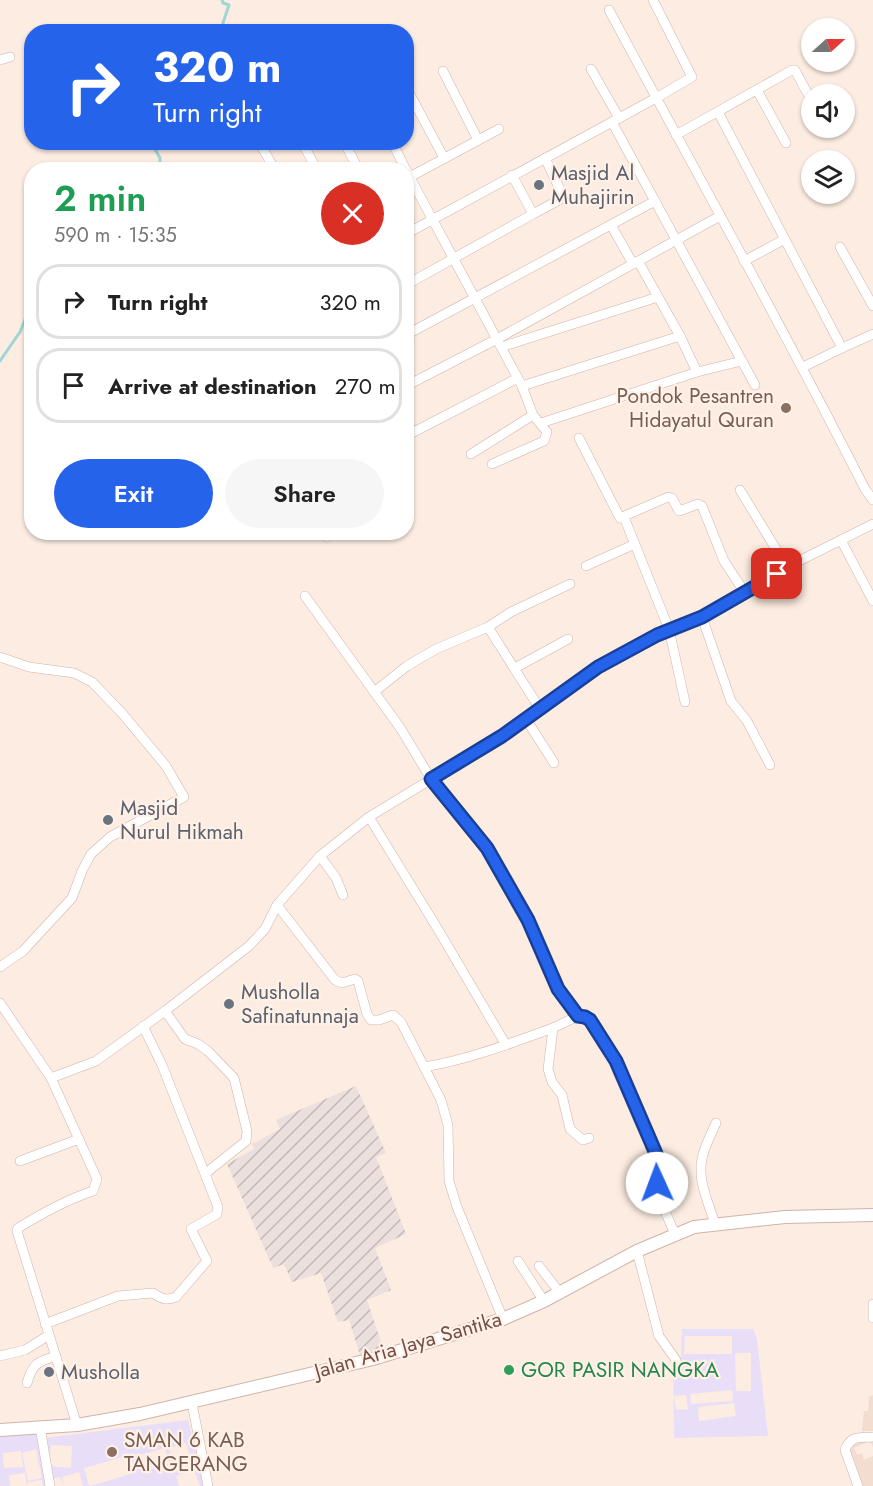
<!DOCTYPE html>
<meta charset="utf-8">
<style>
:root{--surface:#fff;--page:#f6f6f6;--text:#222;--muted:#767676;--line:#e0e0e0;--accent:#2563eb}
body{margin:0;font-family:Jost,sans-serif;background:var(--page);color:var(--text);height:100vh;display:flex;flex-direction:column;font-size:22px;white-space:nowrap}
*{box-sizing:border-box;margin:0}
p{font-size:20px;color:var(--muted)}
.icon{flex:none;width:33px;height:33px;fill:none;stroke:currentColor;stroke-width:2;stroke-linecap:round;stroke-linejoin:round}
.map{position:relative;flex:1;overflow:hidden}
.side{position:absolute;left:24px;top:162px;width:390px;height:378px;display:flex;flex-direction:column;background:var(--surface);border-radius:24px;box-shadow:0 2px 4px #0004}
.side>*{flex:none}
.guide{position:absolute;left:24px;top:24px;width:390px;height:126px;border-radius:24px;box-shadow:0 2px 4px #0004;background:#2563eb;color:#fff;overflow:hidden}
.needle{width:39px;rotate:69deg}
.tools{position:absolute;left:801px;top:18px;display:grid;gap:12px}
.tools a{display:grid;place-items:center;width:54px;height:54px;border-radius:50%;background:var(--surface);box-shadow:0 2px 4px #0004;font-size:30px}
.pin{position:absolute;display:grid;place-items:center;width:51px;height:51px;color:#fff;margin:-26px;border-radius:12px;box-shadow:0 3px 9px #0006}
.me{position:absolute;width:66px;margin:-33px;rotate:358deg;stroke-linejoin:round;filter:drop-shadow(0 0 4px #0008)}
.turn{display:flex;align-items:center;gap:21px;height:126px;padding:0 30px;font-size:27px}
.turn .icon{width:78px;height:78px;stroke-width:2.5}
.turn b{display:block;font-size:42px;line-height:51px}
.round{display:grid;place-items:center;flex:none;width:63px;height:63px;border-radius:32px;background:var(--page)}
.head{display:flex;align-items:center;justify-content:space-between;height:102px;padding:0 30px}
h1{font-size:36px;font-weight:600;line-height:45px;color:#1e9e55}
.action{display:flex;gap:12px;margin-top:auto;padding:12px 30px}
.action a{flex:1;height:69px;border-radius:36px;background:var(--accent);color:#fff;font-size:24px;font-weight:600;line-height:69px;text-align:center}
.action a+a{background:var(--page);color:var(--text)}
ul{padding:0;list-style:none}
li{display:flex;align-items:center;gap:18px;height:75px;margin:0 12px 9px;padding:0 18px;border:3px solid var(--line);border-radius:24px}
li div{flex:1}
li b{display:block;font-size:22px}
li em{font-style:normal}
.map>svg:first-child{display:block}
.residential{fill:#f3dcd0}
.industrial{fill:url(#industrial-furrows)}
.education{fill:#e9def8;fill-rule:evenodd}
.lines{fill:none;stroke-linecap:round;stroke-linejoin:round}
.stream{stroke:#9dd7d4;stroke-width:3}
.minor-casing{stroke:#cfb4ab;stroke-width:10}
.tertiary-casing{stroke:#cfb4ab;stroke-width:14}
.minor{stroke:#fff;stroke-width:9}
.tertiary{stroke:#fff;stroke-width:12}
.route-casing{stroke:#184099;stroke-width:15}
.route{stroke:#2563eb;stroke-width:10}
.worship-dot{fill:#6b7280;stroke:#fff1e7;stroke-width:2}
.education-dot{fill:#8d6e63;stroke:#fff1e7;stroke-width:2}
.leisure-dot{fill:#2e9e5b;stroke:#fff1e7;stroke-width:2}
.labels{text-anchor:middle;stroke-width:4.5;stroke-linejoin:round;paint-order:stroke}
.worship-label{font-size:21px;fill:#5b616d;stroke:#fff1e7;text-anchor:start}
.education-label{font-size:21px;fill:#785e54;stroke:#fff1e7;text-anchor:end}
.street-label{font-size:21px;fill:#734f48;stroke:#fff1e7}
.leisure-label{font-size:21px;fill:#27864d;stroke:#fff1e7;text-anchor:start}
</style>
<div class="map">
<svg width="873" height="1486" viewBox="0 0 873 1486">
<defs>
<pattern id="industrial-furrows" width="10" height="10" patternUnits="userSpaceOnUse" patternTransform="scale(1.5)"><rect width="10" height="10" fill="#ebe0dd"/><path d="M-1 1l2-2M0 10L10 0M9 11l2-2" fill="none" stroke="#c3b8b5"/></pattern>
</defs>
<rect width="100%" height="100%" fill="#fcece1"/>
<g class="residential">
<polygon points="873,1395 873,1431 862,1431 864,1411 868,1411 869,1397"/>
<polygon points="873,1440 873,1447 870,1441 854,1448 857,1455 862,1453 864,1460 873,1456 873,1486 863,1486 850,1451 854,1441"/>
</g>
<polygon class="industrial" points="356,1086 386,1153 376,1157 406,1234 375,1248 391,1290 367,1300 387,1360 363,1365 349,1320 338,1322 321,1273 292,1282 284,1264 273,1268 227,1164 254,1149 252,1144 280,1129 276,1120"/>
<g class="education">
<path d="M 682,1329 L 753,1329 L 757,1339 L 768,1436 L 674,1438 L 673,1362 L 681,1357 ZM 685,1336 L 732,1336 L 732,1354 L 684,1354 ZM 735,1353 L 751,1353 L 751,1391 L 736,1391 ZM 732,1390 L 733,1401 L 691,1404 L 690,1394 ZM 686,1395 L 688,1409 L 676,1410 L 674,1396 ZM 734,1403 L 736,1416 L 699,1421 L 698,1407 Z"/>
<path d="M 188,1420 L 205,1486 L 200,1486 L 194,1470 L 176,1476 L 179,1486 L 90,1486 L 131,1474 L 126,1456 L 84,1468 L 89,1486 L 83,1486 L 79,1472 L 62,1477 L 64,1486 L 60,1477 L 51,1479 L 45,1438 ZM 186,1443 L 193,1467 L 176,1471 L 169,1448 ZM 51,1445 L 72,1446 L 71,1468 L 49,1466 ZM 165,1448 L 169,1464 L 141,1472 L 137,1456 Z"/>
<path d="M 39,1432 L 47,1486 L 43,1486 L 42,1480 L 28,1482 L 27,1486 L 25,1473 L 9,1475 L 10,1486 L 0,1486 L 0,1434 ZM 36,1449 L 42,1478 L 28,1481 L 22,1453 ZM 21,1451 L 23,1467 L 4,1468 L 3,1453 Z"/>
</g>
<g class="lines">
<g class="stream">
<polyline points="220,32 229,5 223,3 222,0"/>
<polyline points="151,142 160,158 160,170"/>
<polyline points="129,170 133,164 138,170"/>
<polyline points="0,361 20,332 32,302"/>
</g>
<defs>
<g id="minor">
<path d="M 609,10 C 694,169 783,327 865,489 L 873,500"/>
<polyline points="0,60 10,57"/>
<polyline points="591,69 619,118"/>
<polyline points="443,71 478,140"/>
<polyline points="406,87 444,158"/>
<polyline points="757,90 786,143"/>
<polyline points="718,112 842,348 873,334"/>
<polyline points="612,122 755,385"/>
<polyline points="676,135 792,70 795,70 810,98"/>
<polyline points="259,142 275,170"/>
<polyline points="302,142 317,170"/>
<polyline points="344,142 359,170"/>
<polyline points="392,142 406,170"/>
<polyline points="406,170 522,386 533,415 547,432 544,441 492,464"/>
<polyline points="406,179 499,129"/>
<polyline points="533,214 559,200 562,194 545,158"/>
<polyline points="611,225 633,264"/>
<polyline points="406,234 656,98 692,77 653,0"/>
<polyline points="840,247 873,306"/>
<polyline points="638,261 680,336 697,372"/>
<polyline points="744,261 785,239"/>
<polyline points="406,285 533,214 512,175"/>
<polyline points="406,335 655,201"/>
<polyline points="501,347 658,297"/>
<polyline points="803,367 842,348"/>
<polyline points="406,386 497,339 720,216"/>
<polyline points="522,386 680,336"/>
<polyline points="406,420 413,432"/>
<polyline points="541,423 697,372 742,361"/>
<polyline points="406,436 518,378"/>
<polyline points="579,438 620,518 668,497 672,498 679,511 698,504 702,506 724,561 745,593"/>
<polyline points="471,454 533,415"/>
<polyline points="740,490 787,567"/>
<polyline points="624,517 669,629 685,702"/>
<polyline points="322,532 327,537 334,532"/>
<polyline points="841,540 873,601"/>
<polyline points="586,566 635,544"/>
<polyline points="305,596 401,729 431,779 487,848 528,920 558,989 578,1016"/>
<polyline points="702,617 731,701 747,721 770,765"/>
<polyline points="488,627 511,612 570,584"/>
<polyline points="0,657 29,667 74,673 92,682 121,712 166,766 184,797 110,837 91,854 82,871 72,898 23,951 0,967"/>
<polyline points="515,668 568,639"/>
<polyline points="374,692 407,666 436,649 488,627 540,709"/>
<polyline points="526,719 554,763"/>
<polyline points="369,817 439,931 506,1045"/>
<polyline points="320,856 336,878 343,895"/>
<polyline points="277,905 335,980 342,983 355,979 358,981 367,1014 371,1020 379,1020 393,1015 401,1022 441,1100 448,1125 449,1181 457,1207 503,1319"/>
<path d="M 0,1003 L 51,1078 L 97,1179 L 93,1191 C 66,1200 43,1213 18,1228 L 17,1231 L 77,1425"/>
<polyline points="165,1011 185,1039 198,1044 208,1051 234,1078 247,1131 246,1141 206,1173"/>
<path d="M 424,1067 C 468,1060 511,1043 553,1028"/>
<polyline points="51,1078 96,1061 165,1011 249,946 265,929 277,905 320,856 369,817 502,736 598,667 657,635 702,617 787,567 873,524"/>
<path d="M 589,1138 L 583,1140 L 570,1129 L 562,1095 L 552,1082 L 548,1069 L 553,1028 L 578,1016 L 585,1017 L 590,1020 L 616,1061 L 657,1156 C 657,1161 654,1165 654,1170 C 656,1192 666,1214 675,1234"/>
<polyline points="20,1161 79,1139"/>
<path d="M 715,1224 C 710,1207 700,1186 701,1168 C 701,1153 710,1137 716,1123"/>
<polyline points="637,1251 659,1336 676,1360"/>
<polyline points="518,1261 544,1301"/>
<polyline points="539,1266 560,1293"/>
<polyline points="873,1304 873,1318"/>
<path d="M 45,1324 L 118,1296 L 153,1293 C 162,1299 166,1301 176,1297 L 207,1261 L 191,1229 L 217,1214 L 218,1207 L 162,1065 L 143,1026"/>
<polyline points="0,1356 25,1350 49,1335"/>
<path d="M 27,1383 C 33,1363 37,1362 56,1356"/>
<polyline points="192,1403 208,1486"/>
<polyline points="40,1427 50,1486"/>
<path d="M 858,1486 L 845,1450 C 851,1435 859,1438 873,1437"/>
</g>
<polyline id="tertiary" points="0,1430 77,1425 140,1414 373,1359 503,1319 544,1301 637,1251 694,1227 785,1217 873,1215"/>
</defs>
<use href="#minor" class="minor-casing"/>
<use href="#tertiary" class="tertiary-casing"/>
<use href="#minor" class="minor"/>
<use href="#tertiary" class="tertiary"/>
</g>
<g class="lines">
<defs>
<polyline id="route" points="657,1183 654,1168 657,1156 616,1061 590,1020 585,1017 578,1016 558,989 528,920 487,848 431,779 502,736 598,667 657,635 702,617 777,574"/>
</defs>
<use href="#route" class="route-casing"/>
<use href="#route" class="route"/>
</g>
<g class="worship-dot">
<circle cx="539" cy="185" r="6"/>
<circle cx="108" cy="820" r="6"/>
<circle cx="229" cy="1004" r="6"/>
<circle cx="49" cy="1372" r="6"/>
</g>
<g class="education-dot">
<circle cx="786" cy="408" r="6"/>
<circle cx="112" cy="1452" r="6"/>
</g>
<circle class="leisure-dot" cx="509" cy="1370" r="6"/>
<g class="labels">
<g class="worship-label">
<text x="551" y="180">Masjid Al<tspan x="551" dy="24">Muhajirin</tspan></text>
<text x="120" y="815">Masjid<tspan x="120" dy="24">Nurul Hikmah</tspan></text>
<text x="241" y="999">Musholla<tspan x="241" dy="24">Safinatunnaja</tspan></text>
<text x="61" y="1379">Musholla</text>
</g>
<g class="education-label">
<text x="774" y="403">Pondok Pesantren<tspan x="774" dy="24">Hidayatul Quran</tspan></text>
<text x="124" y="1447" text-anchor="start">SMAN 6 KAB<tspan x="124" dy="24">TANGERANG</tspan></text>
</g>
<g class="street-label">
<text transform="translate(408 1345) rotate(-16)" y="7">Jalan Aria Jaya Santika</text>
</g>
<g class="leisure-label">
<text x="521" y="1377">GOR PASIR NANGKA</text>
</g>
</g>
</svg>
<div class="tools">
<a><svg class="needle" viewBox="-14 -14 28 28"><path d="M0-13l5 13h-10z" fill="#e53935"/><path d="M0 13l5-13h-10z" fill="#767676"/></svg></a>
<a><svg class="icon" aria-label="sound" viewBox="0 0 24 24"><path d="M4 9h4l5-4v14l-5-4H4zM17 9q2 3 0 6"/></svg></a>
<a><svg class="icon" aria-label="layers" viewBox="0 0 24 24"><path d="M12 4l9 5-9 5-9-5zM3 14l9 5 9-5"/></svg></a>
</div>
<div class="pin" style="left:777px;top:574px;background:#d93025"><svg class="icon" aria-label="arrive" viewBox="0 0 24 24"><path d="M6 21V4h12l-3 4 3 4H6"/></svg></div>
<svg class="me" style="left:657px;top:1183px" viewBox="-20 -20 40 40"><circle r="19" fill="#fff"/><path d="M0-13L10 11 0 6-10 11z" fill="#2563eb"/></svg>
<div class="guide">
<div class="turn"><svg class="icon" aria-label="right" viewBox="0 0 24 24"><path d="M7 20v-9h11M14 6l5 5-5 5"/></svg><div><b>320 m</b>Turn right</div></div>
</div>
<section class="side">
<div class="head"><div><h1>2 min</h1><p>590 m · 15:35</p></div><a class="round" style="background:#d93025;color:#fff"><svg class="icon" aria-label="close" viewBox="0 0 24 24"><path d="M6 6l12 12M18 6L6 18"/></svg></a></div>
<ul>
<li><svg class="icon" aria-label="right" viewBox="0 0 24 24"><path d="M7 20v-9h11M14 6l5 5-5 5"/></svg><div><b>Turn right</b></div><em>320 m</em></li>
<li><svg class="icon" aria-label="arrive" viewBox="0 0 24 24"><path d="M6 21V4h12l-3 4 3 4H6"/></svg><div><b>Arrive at destination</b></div><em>270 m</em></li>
</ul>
<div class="action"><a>Exit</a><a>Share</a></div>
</section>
</div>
